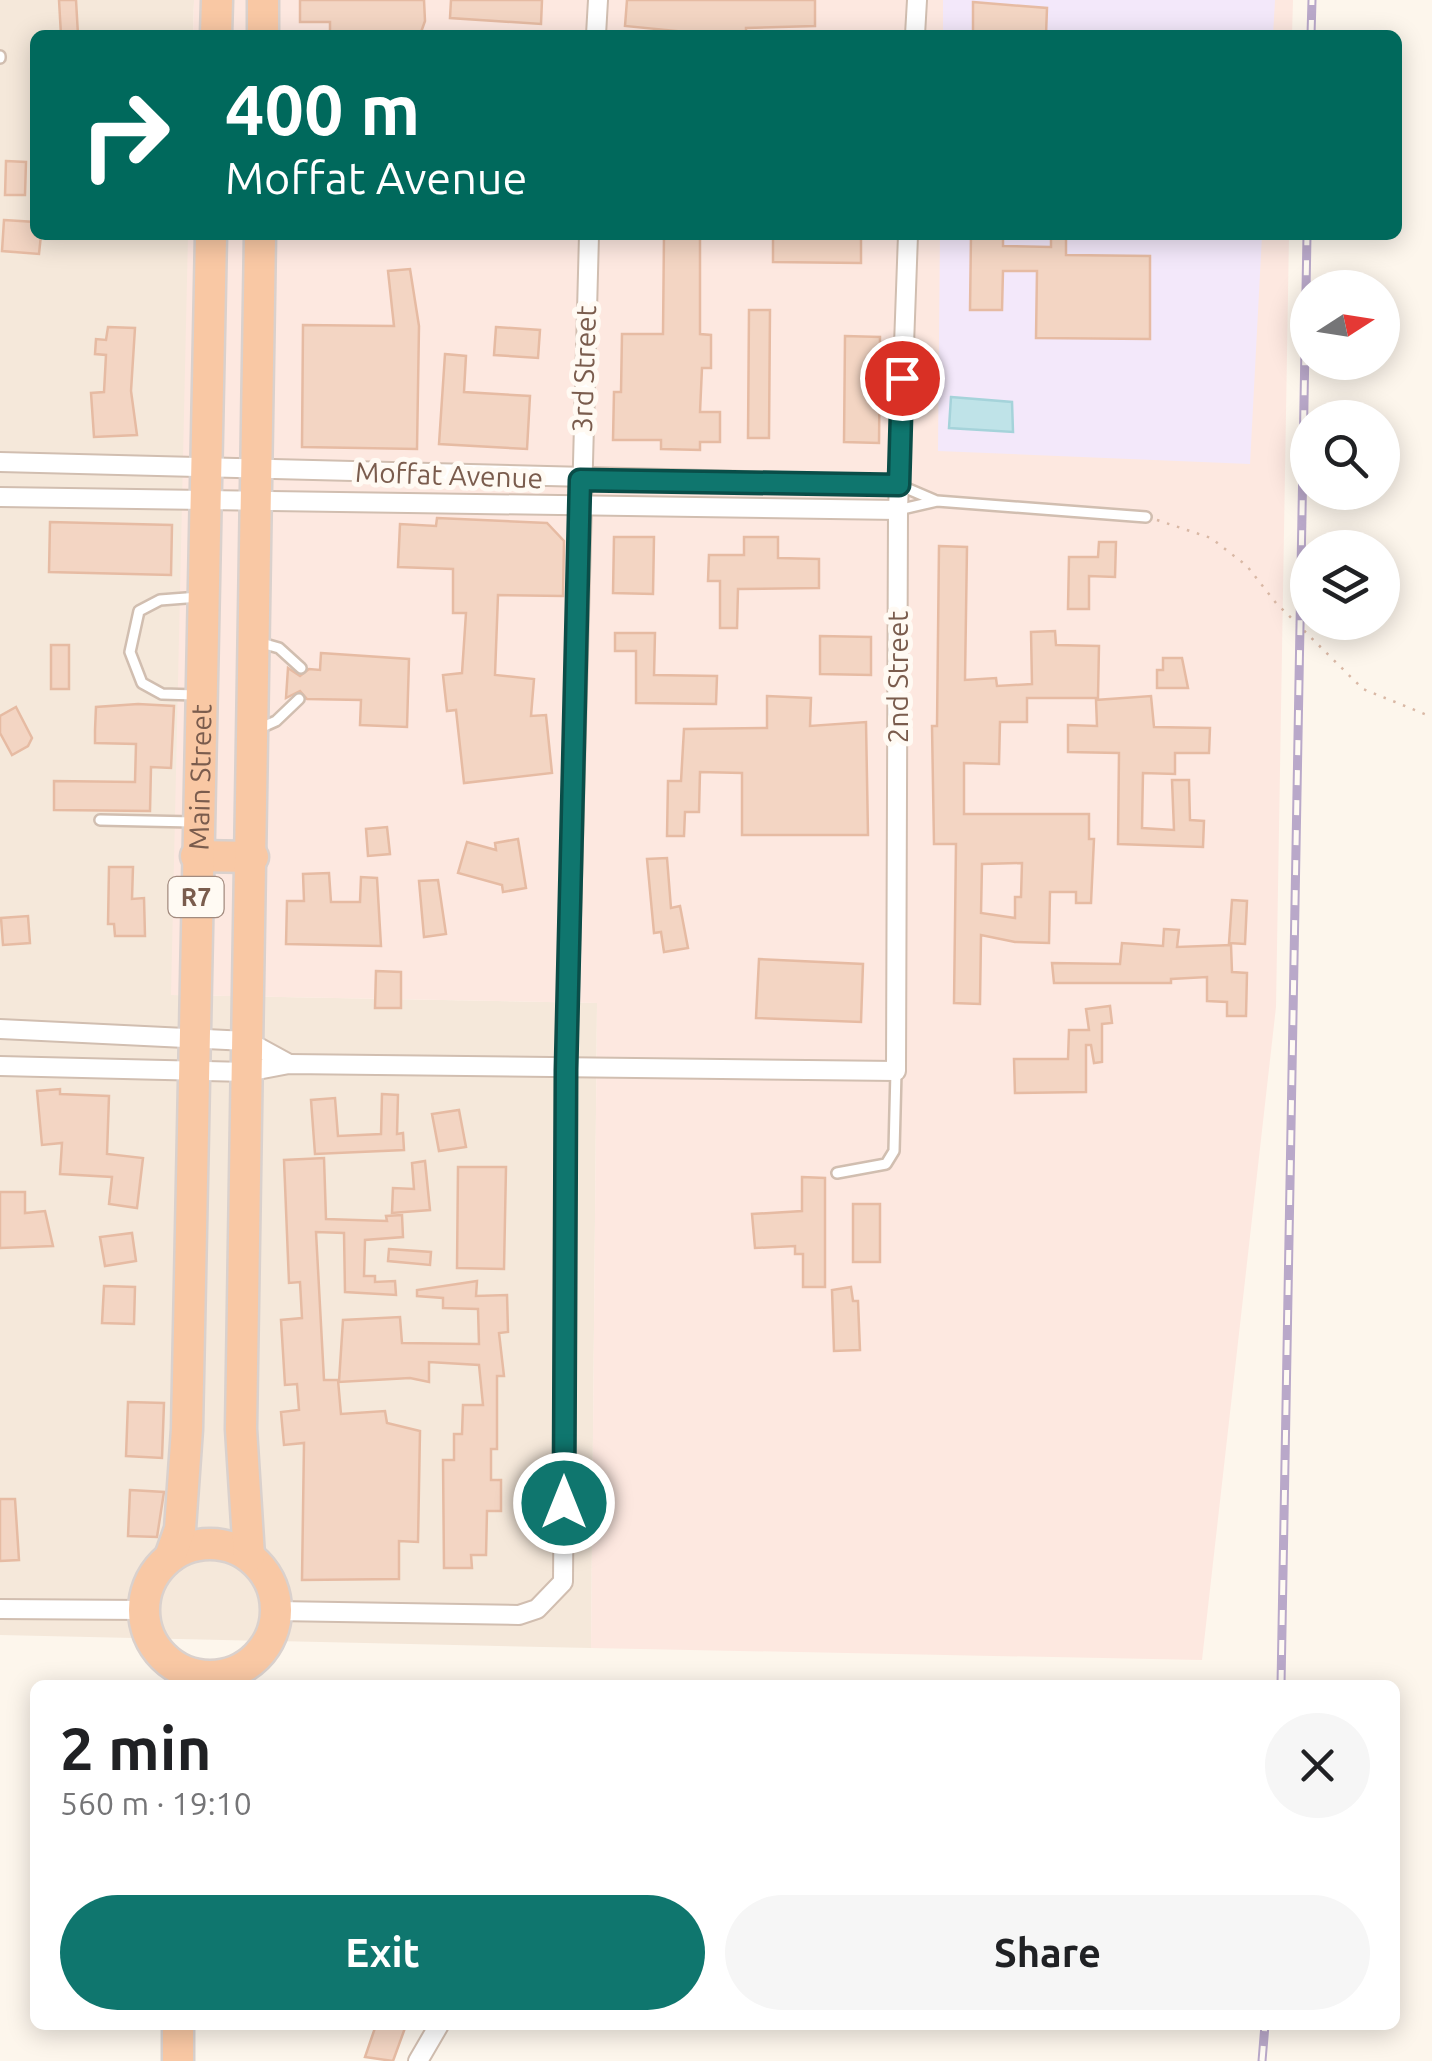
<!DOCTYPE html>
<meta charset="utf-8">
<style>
:root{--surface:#fff;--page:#f6f6f6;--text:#202124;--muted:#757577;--accent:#0f766e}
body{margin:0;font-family:Ubuntu,sans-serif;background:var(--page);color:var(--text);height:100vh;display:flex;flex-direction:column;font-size:38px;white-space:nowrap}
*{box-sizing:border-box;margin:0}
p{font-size:32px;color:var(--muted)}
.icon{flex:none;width:55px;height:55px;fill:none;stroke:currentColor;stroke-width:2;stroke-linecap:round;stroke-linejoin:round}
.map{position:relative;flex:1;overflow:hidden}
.drawer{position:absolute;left:30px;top:1680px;width:1370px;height:350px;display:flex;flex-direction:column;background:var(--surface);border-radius:15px;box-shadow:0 5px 25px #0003}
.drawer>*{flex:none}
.guide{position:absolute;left:30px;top:30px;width:1372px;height:210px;border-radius:15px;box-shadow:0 5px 25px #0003;background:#00695c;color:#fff;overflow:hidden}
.needle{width:65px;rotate:78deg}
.fabs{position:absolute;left:1290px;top:270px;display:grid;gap:20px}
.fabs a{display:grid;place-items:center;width:110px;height:110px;border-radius:50%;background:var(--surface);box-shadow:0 5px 25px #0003;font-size:50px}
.pin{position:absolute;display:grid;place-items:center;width:85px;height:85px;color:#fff;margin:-42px;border:5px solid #fff;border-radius:50%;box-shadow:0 2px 10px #0007}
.me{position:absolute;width:110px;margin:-55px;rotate:0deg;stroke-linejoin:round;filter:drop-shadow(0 0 8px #0008)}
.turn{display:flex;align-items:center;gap:35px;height:210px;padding:0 30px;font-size:45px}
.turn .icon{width:130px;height:130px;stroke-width:2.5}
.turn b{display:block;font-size:70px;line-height:85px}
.round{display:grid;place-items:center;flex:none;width:105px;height:105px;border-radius:52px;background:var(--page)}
.head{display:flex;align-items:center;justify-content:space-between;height:170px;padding:0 30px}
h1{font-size:60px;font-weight:700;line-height:75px}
.primary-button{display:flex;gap:20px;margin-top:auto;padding:20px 30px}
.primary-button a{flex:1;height:115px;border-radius:60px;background:var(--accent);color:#fff;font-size:40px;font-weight:700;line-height:115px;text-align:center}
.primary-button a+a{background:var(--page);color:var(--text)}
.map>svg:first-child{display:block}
.residential{fill:#f5e8da}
.commercial{fill:#fde8e0}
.education{fill:#f3e8fa}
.water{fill:#bfe3e8;stroke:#a5d3da;stroke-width:2.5}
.building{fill:#f3d5c3;stroke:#e6bba3;stroke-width:2.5;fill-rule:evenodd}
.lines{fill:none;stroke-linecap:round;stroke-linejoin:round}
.service-casing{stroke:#d1beb0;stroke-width:14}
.minor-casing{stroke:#d1beb0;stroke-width:22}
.trunk-casing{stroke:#dad1cd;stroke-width:35}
.path{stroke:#d9b8a5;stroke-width:2.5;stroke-dasharray:2.5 8;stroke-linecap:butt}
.service{stroke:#fff;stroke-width:9}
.minor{stroke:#fff;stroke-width:18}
.trunk{stroke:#f9c8a4;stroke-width:30}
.rail-casing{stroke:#b9a8c9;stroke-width:9}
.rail{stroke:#fffaf3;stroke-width:5;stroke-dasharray:15;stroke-linecap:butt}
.route-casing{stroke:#0a4d48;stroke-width:25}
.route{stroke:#0f766e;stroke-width:18}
.labels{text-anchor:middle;stroke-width:10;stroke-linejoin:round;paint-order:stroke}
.shield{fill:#fffaf3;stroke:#a28b7f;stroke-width:2.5}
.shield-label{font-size:25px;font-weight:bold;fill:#7a5c4d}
.street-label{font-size:28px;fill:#7a5c4d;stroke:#fffaf3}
</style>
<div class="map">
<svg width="1432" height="2061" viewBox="0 0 1432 2061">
<rect width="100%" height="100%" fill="#fdf6ec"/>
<polygon class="residential" points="0,0 194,0 193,35 35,35 35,235 190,235 172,995 597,1003 591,1648 0,1635"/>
<g class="commercial">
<polygon points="194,0 1293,0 1292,35 193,35"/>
<polygon points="188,235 1289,235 1276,1007 1202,1660 591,1648 597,1003 171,995"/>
</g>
<g class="education">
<polygon points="943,0 1275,0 1273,35 943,35"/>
<polygon points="940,235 1262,235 1250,464 938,451"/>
</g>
<polygon class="water" points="951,397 1012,402 1013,432 949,428"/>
<g class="building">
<polygon points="59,0 76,0 78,35 61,35"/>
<polygon points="300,0 424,0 425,21 420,35 330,35 330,22 300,22"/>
<polygon points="451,0 542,0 541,24 450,18"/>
<polygon points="627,0 815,0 815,26 746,28 746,35 716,35 625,26"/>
<polygon points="973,2 1047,8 1046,35 973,35"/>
<polygon points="6,161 26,162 25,195 5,195"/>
<polygon points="4,220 35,222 35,235 41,235 39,254 2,251"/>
<polygon points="664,235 700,235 700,334 711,335 711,368 702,368 700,412 720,412 720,442 700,442 700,450 661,449 661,440 613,440 614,392 621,392 622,334 663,334"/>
<polygon points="773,235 861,235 861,263 773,262"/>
<polygon points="971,235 1003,235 1003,246 1051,247 1051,235 1066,235 1066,255 1150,256 1150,339 1036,338 1037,271 1003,271 1002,310 970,310"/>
<polygon points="410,269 419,326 417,449 302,447 303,325 394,326 388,271"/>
<polygon points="749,310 770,310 769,438 748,438"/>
<polygon points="108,327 135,328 131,391 137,435 94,437 91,393 104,392 106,355 95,354 96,339 106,340"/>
<polygon points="496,327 540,330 538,358 494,355"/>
<polygon points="845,336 880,337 879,443 844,442"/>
<polygon points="445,354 466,356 464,392 530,396 527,449 439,444"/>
<polygon points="437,518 547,523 564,541 563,596 498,595 495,675 534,679 531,716 546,715 552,773 464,783 456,710 447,711 443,675 462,673 466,613 453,613 453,569 398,567 400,524 436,526"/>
<polygon points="50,522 172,525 171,575 49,572"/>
<polygon points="614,537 654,537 653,594 613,593"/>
<polygon points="744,537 778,537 778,558 819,559 819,588 738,589 737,628 720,628 720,581 708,581 709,555 744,555"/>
<polygon points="1099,542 1116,542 1115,577 1089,576 1089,609 1068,609 1069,557 1098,557"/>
<path d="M 939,546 L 967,547 L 965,680 L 996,678 L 997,686 L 1032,684 L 1031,632 L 1055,631 L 1056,645 L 1099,646 L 1098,698 L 1027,698 L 1027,722 L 1000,722 L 999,764 L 964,763 L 964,814 L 1089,814 L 1089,839 L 1094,839 L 1091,903 L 1076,903 L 1076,892 L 1050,892 L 1049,943 L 1015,942 L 981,935 L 980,1004 L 954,1003 L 956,844 L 934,844 L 932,726 L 937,726 ZM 1022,863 L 1021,897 L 1015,897 L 1015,918 L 981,913 L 982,864 Z"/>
<polygon points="615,633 655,633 654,675 717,676 716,704 636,703 636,651 615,651"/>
<polygon points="820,636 871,637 871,675 820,674"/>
<rect x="51" y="645" width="18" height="44"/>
<polygon points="321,653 409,659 407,727 360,725 361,700 307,699 300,691 286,698 288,668 300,676 309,669 320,670"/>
<polygon points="1163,658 1182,658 1188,688 1157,688 1157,670 1163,670"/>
<polygon points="767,696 811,698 810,726 866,722 868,835 742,835 742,773 700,772 699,812 685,812 684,836 667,836 668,781 681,781 684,729 767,728"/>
<polygon points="1151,696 1154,727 1210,728 1209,753 1175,753 1175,774 1143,773 1142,828 1174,830 1172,780 1189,780 1190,820 1204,821 1203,847 1118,844 1119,753 1068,752 1068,725 1097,726 1096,700"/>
<polygon points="138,704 174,706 171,768 151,767 150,811 54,810 54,781 135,782 136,744 95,743 95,730 96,707"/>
<polygon points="16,707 32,738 28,746 12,755 0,733 0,716"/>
<polygon points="387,827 390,854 368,856 366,829"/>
<polygon points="518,839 526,888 503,892 502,885 458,873 467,842 496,850 495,843"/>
<polygon points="667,858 671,908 680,906 688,948 664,952 661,932 654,933 647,859"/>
<polygon points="109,867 133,867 132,899 144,898 145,936 115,936 114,924 108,924"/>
<polygon points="329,873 331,902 360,902 361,877 377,878 381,946 286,944 287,901 304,901 303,874"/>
<polygon points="438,880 446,934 424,937 419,881"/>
<polygon points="1232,900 1247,901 1245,944 1229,943"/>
<polygon points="28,916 30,943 3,945 1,918"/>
<polygon points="1164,929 1179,930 1177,947 1231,945 1232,972 1247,973 1246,1016 1227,1016 1227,1002 1207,1001 1207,977 1171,979 1171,983 1054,983 1052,963 1120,964 1122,943 1163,946"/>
<polygon points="759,959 863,964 861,1022 756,1018"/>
<polygon points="376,971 401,972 401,1008 375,1008"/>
<polygon points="1110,1006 1112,1023 1102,1024 1102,1062 1094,1063 1091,1045 1086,1045 1086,1092 1015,1093 1014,1059 1068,1059 1069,1030 1089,1030 1086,1009"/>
<polygon points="60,1089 60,1094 109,1096 107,1154 143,1158 137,1208 109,1204 112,1177 60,1174 62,1143 42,1145 37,1091"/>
<polygon points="382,1094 398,1095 397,1134 403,1133 404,1150 315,1154 311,1100 335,1098 338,1136 381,1134"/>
<polygon points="459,1110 466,1147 439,1151 432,1114"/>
<polygon points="324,1158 326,1219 387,1221 386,1216 402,1215 403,1237 365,1240 364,1276 375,1276 375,1282 395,1281 396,1295 345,1292 344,1233 316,1232 324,1380 338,1380 341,1414 385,1411 387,1423 420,1431 418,1542 399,1541 399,1579 302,1580 304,1443 284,1445 281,1412 299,1410 297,1384 285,1385 281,1320 302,1318 300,1282 289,1283 284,1160"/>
<polygon points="425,1161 430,1210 392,1213 393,1188 414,1189 412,1163"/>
<polygon points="458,1167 506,1167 504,1269 457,1268"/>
<polygon points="802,1177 825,1178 825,1287 803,1287 803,1254 795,1254 795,1246 755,1248 752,1214 802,1211"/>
<polygon points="0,1192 25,1192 25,1213 45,1211 53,1246 0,1248"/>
<rect x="853" y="1204" width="27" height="58"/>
<polygon points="132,1233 136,1261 105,1266 100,1237"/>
<polygon points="389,1249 431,1252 430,1265 388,1261"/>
<polygon points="477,1281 476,1296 507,1295 508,1332 499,1333 504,1376 497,1376 497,1449 491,1449 491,1480 501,1480 501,1511 487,1511 486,1555 471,1555 472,1568 444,1568 443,1460 454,1460 454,1434 462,1434 463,1405 483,1405 479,1365 429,1362 429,1382 410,1378 339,1382 343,1320 400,1317 402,1343 479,1344 478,1309 443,1308 443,1298 417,1296 417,1290"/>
<polygon points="104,1286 135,1287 134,1324 102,1323"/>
<polygon points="851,1287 853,1301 858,1301 860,1350 834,1351 832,1290"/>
<polygon points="128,1402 164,1403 162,1458 126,1456"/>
<polygon points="130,1490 164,1492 157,1537 128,1536"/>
<polygon points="0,1499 15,1499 19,1560 0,1561"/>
<polygon points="376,2025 405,2028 393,2061 365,2057"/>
</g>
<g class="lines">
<defs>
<g id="service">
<polyline points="0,56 0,58"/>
<polyline points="899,485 934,500"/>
<polyline points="898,510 937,501 1146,517"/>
<polyline points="258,642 279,648 301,668"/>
<polyline points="196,695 162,694 142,683 130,652 139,611 160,600 199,597"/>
<polyline points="258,729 276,721 299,699"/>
<polyline points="100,820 193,822"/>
<polyline points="837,1173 886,1164 894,1151 896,1071"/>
</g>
<g id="minor">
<polyline points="596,35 598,0"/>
<polyline points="915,35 917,0"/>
<polyline points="0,462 899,485"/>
<polyline points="0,497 898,510"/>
<polyline points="0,1029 247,1041 289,1064"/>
<polyline points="0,1066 247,1072 289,1064 896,1071 898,510 908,235"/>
<polyline points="0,1609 144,1610"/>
<polyline points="276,1611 519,1615 537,1609 563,1582 567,1070 589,235"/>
<polyline points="418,2061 439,2025"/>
</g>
<g id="trunk">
<polyline points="216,35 217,0"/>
<polyline points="263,35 263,0"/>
<polyline points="196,856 253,857"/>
<circle cx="210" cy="1610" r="66"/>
<polyline points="249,1556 241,1429 260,235"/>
<path id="s1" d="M 170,1557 L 180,1529 L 187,1429 L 211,235"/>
<polyline points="178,2061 178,2025"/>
</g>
</defs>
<use href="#service" class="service-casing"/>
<use href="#minor" class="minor-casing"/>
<use href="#trunk" class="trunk-casing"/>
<polyline class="path" points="1157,520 1211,538 1247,566 1276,603 1363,689 1432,717"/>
<use href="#service" class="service"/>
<use href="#minor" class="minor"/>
<use href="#trunk" class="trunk"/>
<defs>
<g id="rail">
<polyline points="1311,35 1312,0"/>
<polyline points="1281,1685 1307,235"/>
<polyline points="1262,2061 1265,2025"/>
</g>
</defs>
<use href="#rail" class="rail-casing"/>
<use href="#rail" class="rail"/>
</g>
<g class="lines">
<defs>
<polyline id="route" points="564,1503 566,1070 580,480 899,485 902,378"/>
</defs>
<use href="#route" class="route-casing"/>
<use href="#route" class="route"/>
</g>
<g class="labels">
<rect class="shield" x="168.5" y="877" width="55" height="40" rx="8"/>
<g class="shield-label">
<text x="196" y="906">R7</text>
</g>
<g class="street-label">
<text transform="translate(584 369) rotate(-88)" y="10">3rd Street</text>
<text transform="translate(449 475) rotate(2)" y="10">Moffat Avenue</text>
<text transform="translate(898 677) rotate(-90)" y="10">2nd Street</text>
<text dy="10" stroke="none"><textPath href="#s1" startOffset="782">Main Street</textPath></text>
</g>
</g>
</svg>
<div class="fabs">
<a><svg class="needle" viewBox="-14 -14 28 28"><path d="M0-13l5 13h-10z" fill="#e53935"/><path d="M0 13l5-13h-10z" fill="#757577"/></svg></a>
<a><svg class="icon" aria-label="search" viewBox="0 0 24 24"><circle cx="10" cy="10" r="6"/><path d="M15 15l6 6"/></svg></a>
<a><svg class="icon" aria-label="layers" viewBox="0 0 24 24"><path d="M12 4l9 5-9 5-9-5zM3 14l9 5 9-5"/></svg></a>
</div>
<div class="pin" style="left:902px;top:378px;background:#d93025"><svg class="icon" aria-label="arrive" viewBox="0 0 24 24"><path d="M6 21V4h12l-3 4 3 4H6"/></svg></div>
<svg class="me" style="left:564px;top:1503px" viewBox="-20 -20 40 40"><circle r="17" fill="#0f766e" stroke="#fff" stroke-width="3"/><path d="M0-11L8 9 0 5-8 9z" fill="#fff"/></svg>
<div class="guide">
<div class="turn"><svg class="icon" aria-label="right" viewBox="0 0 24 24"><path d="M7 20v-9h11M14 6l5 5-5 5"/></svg><div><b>400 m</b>Moffat Avenue</div></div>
</div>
<section class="drawer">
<div class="head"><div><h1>2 min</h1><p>560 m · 19:10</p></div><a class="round"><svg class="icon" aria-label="close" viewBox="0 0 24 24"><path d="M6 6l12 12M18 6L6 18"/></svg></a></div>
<div class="primary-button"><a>Exit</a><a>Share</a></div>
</section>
</div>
